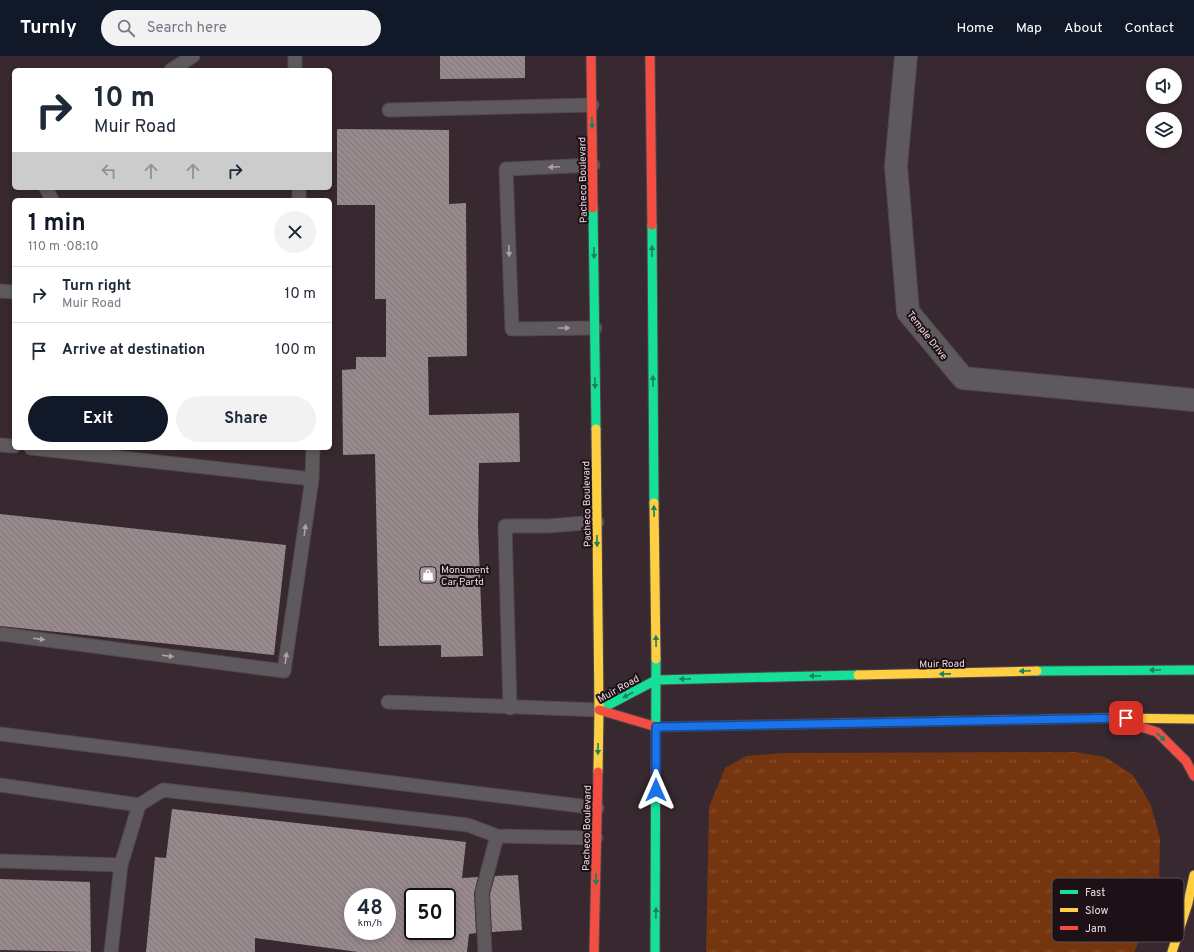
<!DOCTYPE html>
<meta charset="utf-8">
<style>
:root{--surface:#fff;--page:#f2f2f3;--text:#1f2937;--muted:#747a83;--line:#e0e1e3;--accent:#111827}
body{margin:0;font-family:Overpass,sans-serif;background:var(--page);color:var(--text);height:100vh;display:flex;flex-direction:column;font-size:15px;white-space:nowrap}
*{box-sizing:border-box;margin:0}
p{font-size:13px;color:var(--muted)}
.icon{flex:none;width:22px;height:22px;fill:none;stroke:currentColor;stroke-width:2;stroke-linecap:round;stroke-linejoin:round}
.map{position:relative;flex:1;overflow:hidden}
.details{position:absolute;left:12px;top:142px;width:320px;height:252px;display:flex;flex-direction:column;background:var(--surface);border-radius:6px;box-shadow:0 2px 6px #0003}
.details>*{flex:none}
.banner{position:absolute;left:12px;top:12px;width:320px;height:122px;border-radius:6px;box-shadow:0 2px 6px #0003;background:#fff;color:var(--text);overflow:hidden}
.controls{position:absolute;left:1146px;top:12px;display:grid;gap:8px}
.controls a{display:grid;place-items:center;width:36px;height:36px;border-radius:50%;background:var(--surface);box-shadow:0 2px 6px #0003;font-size:20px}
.speed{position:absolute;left:344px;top:832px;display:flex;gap:8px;font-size:20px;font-weight:700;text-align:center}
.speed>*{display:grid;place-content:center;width:52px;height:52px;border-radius:50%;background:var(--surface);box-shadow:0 2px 6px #0003;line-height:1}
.speed small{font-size:10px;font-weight:400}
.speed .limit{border:2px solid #111;border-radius:6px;background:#fff;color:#111}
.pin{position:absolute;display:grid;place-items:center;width:34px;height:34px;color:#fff;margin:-17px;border-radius:8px;box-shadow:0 2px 6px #0006}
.me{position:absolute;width:44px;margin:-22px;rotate:0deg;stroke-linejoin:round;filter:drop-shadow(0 0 3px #0008)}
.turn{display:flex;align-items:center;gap:14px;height:84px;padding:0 16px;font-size:18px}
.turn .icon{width:52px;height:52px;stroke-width:2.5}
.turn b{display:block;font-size:28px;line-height:34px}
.lanes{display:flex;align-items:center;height:38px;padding:0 16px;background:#0003;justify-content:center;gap:20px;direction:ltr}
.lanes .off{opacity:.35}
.round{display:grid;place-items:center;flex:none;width:42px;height:42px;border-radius:21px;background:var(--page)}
.head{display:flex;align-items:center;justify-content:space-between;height:68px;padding:0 16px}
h1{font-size:24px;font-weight:700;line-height:30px;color:var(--accent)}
.button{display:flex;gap:8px;margin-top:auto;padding:8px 16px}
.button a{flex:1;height:46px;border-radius:24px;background:var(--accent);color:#fff;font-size:16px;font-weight:700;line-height:46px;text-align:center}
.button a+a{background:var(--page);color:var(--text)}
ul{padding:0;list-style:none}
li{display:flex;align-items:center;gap:12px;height:56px;padding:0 16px;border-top:1px solid var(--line)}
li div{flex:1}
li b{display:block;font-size:15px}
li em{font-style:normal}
header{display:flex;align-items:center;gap:24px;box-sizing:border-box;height:56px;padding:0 20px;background:var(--accent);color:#fff}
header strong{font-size:19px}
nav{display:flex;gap:22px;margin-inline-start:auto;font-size:14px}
.search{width:280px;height:36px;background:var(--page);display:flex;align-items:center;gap:10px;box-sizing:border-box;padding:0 14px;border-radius:22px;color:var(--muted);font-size:15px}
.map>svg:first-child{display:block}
.grass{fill:url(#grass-tufts)}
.building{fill:url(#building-back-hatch);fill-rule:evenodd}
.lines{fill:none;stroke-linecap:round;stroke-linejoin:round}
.lane-casing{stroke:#53464c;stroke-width:15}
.street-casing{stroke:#53464c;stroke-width:24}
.fast-casing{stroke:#53464c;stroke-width:11}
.slow-casing{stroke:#53464c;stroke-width:11}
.jam-casing{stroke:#53464c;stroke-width:11}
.lane{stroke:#5e595d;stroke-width:13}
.street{stroke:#5e595d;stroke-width:22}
.fast{stroke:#16e098;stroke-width:9}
.slow{stroke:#ffcf43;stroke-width:9}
.jam{stroke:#f24e42;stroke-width:9}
.oneway{fill:#19825e}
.oneway2{fill:#ada0a6}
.route-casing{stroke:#114b97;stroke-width:10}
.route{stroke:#1a73e8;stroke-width:7}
.labels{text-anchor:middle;stroke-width:4;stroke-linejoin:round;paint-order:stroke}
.street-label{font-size:10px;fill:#eddae2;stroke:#1d1016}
.poi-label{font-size:10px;fill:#eddae2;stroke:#1d1016;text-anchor:start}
.key{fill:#1d1016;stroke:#5b4d53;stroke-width:1}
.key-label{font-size:11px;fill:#eddae2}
</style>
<header>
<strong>Turnly</strong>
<div class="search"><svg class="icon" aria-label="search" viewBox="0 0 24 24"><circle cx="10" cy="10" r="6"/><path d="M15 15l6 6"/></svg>Search here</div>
<nav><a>Home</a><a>Map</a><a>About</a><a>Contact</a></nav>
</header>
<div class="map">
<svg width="1194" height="896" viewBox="0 0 1194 896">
<defs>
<pattern id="grass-tufts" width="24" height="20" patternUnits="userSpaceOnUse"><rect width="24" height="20" fill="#74350f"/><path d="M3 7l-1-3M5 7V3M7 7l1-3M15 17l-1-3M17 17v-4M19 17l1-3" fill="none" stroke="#885232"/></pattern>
<pattern id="building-back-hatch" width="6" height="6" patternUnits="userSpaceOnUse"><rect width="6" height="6" fill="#98898c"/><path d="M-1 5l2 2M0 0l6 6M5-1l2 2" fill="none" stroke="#807376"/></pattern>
</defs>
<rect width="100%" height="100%" fill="#382830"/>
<polygon class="grass" points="1075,696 1105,701 1133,719 1151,749 1160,783 1159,831 1139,886 1134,896 706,896 709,751 725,712 746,700 782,697"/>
<g class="building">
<polygon points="440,0 525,0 525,22 440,23"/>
<polygon points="337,73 449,74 449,148 466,147 467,300 428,301 429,359 519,357 520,406 479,407 478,470 483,600 441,601 441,589 379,590 375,398 343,399 342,314 356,313 356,301 386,301 386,243 375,243 375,149 337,149"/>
<polygon points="0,458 286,489 274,599 0,570"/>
<path d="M 172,753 L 466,786 L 462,822 L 478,821 L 474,837 L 476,877 L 469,878 L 467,896 L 358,896 L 255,882 L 255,896 L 146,896 L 155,801 L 166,802 ZM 353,841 L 387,841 L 387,875 L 353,875 ZM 413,841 L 447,841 L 447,875 L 413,875 Z"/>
<polygon points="518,819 522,874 492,876 490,838 495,820"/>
<polygon points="0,823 90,826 91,896 0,894"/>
</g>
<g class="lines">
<defs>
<g id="lane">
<polyline points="295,0 295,14"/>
<polyline points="171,14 193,0"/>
<polyline points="389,54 592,49"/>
<polyline points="593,109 506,113 512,273 595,272"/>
<polyline points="46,132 52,144"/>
<polyline points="299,132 299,144"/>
<polyline points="0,235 14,236"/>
<polyline points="0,389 14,390"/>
<polyline points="31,392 312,423 313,392"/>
<polyline points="0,578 284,615 312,423"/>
<polyline points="388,646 599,654"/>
<polyline points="510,652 505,470 548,470 597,466"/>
<polyline points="0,678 597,752"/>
<polyline points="0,729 139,749"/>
<polyline points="0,805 121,809"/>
<polyline points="111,896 121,809 139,749 163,734 468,769 497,780 596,782"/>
<polyline points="485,896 482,837 497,780"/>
</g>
<polyline id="street" points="906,0 896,110 908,256 963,322 1194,344"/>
<g id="fast">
<polyline points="593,152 596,373"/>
<polyline points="652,169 654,447"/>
<polyline points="1037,615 1194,614"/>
<polyline points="599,654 656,624 858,619"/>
<polyline points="655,896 656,603"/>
</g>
<g id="slow">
<polyline points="596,373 599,654 598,716"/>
<polyline points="654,447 656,603"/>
<polyline points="858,619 1037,615"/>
<polyline points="807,668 1112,662 1194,663"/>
<polyline points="1172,896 1188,847 1194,819"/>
</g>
<g id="jam">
<polyline points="591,0 593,152"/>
<polyline points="650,0 652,169"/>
<polyline points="599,654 657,671 807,668"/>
<polyline points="1112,662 1157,676 1186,705 1194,720"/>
<polyline points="594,896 598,716"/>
</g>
</defs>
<use href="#lane" class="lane-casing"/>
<use href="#street" class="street-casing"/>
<use href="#fast" class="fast-casing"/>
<use href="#slow" class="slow-casing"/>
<use href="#jam" class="jam-casing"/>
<use href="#lane" class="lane"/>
<use href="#street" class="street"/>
<use href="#fast" class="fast"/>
<use href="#slow" class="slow"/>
<use href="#jam" class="jam"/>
</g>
<defs><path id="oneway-solid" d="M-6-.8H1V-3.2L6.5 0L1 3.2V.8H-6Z"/></defs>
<g class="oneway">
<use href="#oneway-solid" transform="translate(592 67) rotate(89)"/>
<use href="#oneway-solid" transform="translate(652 195) rotate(-91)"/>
<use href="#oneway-solid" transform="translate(594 197) rotate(89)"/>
<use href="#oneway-solid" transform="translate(653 325) rotate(-91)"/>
<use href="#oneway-solid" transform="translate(595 327) rotate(89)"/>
<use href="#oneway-solid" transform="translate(654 455) rotate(-91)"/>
<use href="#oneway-solid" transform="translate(597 485) rotate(89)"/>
<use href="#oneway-solid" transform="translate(656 585) rotate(-91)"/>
<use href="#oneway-solid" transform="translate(1155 614) rotate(180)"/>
<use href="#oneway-solid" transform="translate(1025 615) rotate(178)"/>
<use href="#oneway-solid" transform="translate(945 618) rotate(179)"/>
<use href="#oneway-solid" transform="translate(815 620) rotate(179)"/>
<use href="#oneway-solid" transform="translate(685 623) rotate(179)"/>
<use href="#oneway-solid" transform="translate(628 639) rotate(152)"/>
<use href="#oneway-solid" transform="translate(1161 681) rotate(44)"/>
<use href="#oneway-solid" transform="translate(598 693) rotate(91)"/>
<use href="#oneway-solid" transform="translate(596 823) rotate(91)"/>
<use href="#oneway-solid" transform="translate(656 857) rotate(-89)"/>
</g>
<g class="oneway2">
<use href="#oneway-solid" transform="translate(554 111) rotate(178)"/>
<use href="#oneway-solid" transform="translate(509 195) rotate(88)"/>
<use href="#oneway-solid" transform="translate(564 272)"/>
<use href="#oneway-solid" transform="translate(305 474) rotate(-82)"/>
<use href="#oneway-solid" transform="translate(39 583) rotate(7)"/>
<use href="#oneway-solid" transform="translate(168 600) rotate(7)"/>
<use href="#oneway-solid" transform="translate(286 602) rotate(-82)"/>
</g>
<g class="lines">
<defs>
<polyline id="route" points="656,734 656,671 1126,662"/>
</defs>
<use href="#route" class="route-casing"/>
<use href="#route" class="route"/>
</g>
<defs>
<symbol id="shop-square" viewBox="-11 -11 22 22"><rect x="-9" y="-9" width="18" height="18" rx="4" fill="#ae9ca4" stroke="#1d1016"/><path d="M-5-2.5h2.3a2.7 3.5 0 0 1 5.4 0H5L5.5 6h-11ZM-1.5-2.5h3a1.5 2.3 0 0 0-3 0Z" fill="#fff"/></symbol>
</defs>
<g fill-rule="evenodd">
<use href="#shop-square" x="418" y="509" width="20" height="20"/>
</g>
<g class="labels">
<g class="street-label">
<text transform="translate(582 124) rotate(-91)" y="4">Pacheco Boulevard</text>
<text transform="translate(928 279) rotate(52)" y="4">Temple Drive</text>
<text transform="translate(586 448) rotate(-91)" y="4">Pacheco Boulevard</text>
<text transform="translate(942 607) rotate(-1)" y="4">Muir Road</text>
<text transform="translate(618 632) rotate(-29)" y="4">Muir Road</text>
<text transform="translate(586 772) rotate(-89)" y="4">Pacheco Boulevard</text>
</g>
<g class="poi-label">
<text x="441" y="517">Monument<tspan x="441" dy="12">Car Partd</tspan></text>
</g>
</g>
<rect x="1052" y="822" width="132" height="64" rx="6" class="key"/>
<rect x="1060" y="834" width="18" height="4" fill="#16e098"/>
<rect x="1060" y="852" width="18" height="4" fill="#ffcf43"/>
<rect x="1060" y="870" width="18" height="4" fill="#f24e42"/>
<g class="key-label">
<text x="1085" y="840">Fast</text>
<text x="1085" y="858">Slow</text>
<text x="1085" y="876">Jam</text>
</g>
</svg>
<div class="controls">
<a><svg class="icon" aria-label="sound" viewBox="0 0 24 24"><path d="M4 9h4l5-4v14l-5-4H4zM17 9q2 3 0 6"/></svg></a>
<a><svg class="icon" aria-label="layers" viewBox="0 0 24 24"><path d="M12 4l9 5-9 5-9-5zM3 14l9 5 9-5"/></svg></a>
</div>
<div class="speed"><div>48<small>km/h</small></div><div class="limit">50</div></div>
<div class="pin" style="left:1126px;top:662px;background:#d93025"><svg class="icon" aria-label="arrive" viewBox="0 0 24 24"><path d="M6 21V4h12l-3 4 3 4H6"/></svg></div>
<svg class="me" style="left:656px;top:734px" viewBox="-20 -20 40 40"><path d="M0-17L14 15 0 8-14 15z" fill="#1a73e8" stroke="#fff" stroke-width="4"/></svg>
<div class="banner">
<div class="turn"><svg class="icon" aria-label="right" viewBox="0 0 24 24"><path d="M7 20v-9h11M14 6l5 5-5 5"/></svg><div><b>10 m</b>Muir Road</div></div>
<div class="lanes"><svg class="icon off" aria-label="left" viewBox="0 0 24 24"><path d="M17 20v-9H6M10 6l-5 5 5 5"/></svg><svg class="icon off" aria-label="ahead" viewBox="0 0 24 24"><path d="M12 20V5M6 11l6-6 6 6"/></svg><svg class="icon off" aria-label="ahead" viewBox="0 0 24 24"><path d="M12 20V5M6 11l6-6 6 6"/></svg><svg class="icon" aria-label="right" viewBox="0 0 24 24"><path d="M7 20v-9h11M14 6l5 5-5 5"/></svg></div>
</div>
<section class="details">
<div class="head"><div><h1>1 min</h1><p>110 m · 08:10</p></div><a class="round"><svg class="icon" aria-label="close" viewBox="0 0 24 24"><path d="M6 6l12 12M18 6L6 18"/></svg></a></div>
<ul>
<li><svg class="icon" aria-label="right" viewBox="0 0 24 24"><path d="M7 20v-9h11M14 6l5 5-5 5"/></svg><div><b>Turn right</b><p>Muir Road</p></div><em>10 m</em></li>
<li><svg class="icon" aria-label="arrive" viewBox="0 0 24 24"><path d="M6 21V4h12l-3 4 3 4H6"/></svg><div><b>Arrive at destination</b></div><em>100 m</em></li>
</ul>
<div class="button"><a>Exit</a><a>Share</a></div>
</section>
</div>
